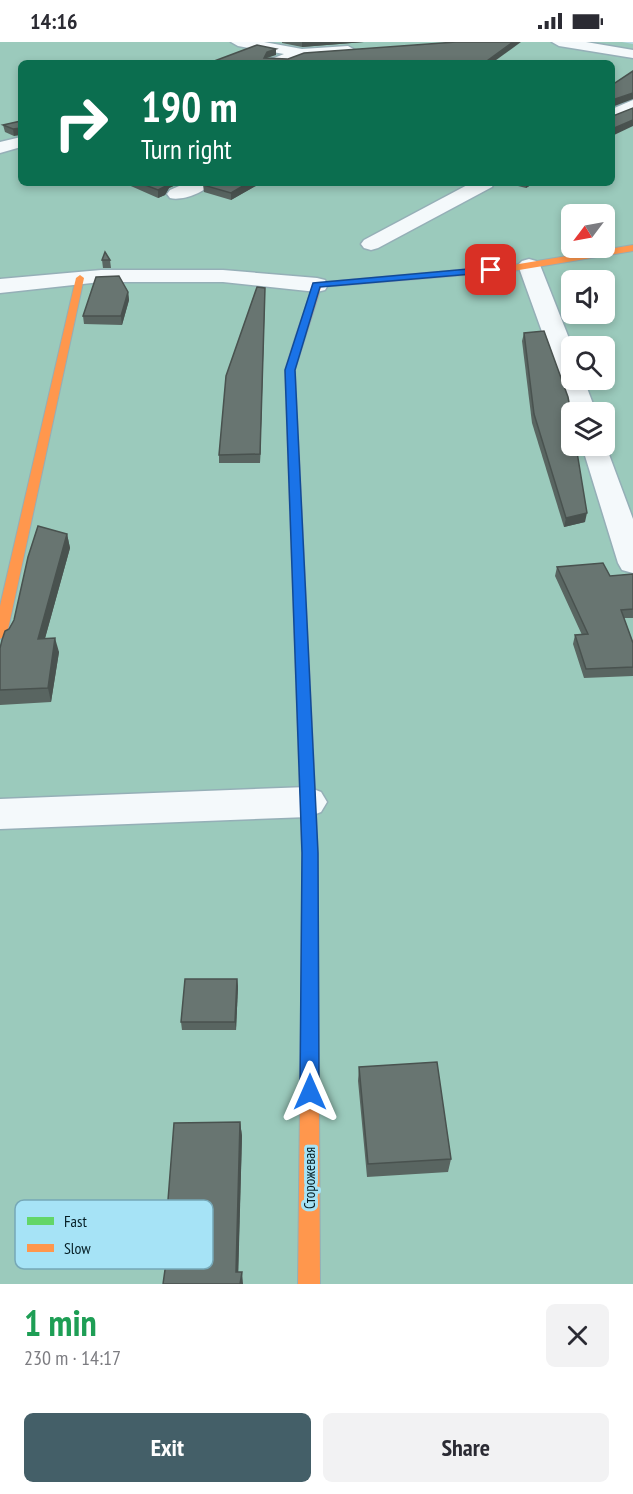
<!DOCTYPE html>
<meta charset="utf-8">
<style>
:root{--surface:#fff;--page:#f2f2f3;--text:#2b2b33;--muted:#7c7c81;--accent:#445f68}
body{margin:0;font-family:"PT Sans Narrow",sans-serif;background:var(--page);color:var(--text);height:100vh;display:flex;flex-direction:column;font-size:22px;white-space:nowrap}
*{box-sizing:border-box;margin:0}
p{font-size:20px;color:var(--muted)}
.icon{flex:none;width:33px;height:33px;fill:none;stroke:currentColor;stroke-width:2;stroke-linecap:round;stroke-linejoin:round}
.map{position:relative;height:1242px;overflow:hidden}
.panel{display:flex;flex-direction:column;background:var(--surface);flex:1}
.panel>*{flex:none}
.hud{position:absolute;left:18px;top:18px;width:597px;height:126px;border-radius:9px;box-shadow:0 3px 9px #0003;background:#0b6e4f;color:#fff;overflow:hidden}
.needle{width:39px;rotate:238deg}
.tools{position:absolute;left:561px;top:162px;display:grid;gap:12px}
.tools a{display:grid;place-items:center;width:54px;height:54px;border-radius:9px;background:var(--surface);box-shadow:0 3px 9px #0003;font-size:30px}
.pin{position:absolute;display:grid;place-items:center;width:51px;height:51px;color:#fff;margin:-26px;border-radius:12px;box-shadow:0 3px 9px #0006}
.me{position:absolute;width:66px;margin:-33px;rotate:0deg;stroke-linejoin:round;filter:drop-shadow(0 0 4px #0008)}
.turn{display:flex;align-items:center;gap:21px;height:126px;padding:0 24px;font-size:27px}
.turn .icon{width:78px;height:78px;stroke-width:2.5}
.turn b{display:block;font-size:42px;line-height:51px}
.round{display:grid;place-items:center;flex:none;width:63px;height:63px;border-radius:9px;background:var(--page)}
.headline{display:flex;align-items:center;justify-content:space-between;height:102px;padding:0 24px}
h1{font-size:36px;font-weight:600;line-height:45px;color:#1e9e55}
.cta{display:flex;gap:12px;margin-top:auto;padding:12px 24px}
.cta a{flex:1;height:69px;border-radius:9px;background:var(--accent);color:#fff;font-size:24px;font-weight:600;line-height:69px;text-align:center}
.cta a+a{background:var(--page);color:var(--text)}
.status{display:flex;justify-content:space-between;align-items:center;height:42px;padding:0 30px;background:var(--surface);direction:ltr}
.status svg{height:16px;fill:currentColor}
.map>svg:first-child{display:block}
.green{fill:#9bcabc;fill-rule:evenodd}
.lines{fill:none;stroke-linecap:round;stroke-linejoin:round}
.street-casing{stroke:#95afb7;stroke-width:3}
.fast-casing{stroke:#95afb7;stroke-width:2}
.slow-casing{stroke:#95afb7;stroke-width:2}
.street{fill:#f4f9fb;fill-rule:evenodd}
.fast{fill:#63d668;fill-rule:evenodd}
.slow{fill:#ff974d;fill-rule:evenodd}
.wall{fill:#596561}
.shaded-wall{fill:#49524f}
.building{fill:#687571;stroke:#49524f;stroke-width:1.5}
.route{fill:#1a73e8;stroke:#114b97;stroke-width:1.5}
.labels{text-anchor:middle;stroke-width:6;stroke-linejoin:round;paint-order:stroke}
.street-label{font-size:15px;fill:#051e25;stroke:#a6e3f6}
.key{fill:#a6e3f6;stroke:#76a8b7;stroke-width:1.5}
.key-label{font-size:16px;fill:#051e25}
</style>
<div class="status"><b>14:16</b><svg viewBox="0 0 49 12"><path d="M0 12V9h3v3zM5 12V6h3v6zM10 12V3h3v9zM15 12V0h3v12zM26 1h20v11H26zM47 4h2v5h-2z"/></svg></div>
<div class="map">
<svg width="633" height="1242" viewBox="0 0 633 1242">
<rect width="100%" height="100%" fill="#b8d9e4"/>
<path class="green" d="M 0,0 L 622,0 L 633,2 L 633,1242 L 0,1242 ZM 21,21 L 612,21 L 612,141 L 21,141 ZM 572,172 L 604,172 L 604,206 L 572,206 ZM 572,238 L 604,238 L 604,272 L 572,272 ZM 572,304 L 604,304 L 604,338 L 572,338 ZM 572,370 L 604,370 L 604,404 L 572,404 Z"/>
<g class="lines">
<defs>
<g id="street">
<path d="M 231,0 L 264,0 L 302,7 L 348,4 L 355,8 C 345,19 318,12 304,15 C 288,19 284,21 266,21 L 269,18 L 284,12 L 238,4 Z"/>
<polygon points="552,0 586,0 633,8 633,16 559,4"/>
<polygon points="633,58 633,70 612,79 612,67"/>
<polygon points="21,95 21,105 0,111 0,100"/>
<path d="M 186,141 L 211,141 C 204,151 182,159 170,156 L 167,152 L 170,148 Z"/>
<polygon points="471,141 494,141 492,145 378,206 371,208 364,206 361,202 364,198"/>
<polygon points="529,217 536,219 540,223 572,304 572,338 584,338 596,370 571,370 518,223 522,219"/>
<polygon points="101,228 223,228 317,236 325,238 328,243 325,248 317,250 223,240 101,240 0,251 0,237"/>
<polygon points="604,399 633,477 633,531 622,528 618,521 582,404 604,404"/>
<polygon points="308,745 321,750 327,760 321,770 308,775 0,787 0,757"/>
</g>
<polygon id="fast" points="301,290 306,293 295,328 318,811 318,871 316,876 310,878 304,876 302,871 302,811 285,328 296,293"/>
<g id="slow">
<polygon points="633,203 633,209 513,229 321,245 306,293 301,296 296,293 314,241 513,223"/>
<polygon points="80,233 84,236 7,592 0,597 0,564 76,236"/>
<polygon points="310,864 316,866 318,871 320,1242 298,1242 302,871 304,866"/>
</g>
</defs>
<use href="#street" class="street-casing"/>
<use href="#fast" class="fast-casing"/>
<use href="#slow" class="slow-casing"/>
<use href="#street" class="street"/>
<use href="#fast" class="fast"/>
<use href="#slow" class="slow"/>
</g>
<g class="wall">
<polygon points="282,0 364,0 302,5 282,1"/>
<polygon points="21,79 14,94 5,90 3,83"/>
<polygon points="124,141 180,141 169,146 165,153 158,156"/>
<polygon points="205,141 261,141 231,158 204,150 203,143"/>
<polygon points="506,141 534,141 526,146"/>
<polygon points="102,218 110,218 111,226 103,226"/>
<polygon points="265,246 260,421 219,421 219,413"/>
<polygon points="128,250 129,258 122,283 84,282 83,274"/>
<polygon points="524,291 585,480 564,485 532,381 522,299"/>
<polygon points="67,492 70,506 45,596 59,610 51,660 0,663 0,606 9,587"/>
<polygon points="557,525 610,534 633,532 633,576 624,576 633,601 633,634 584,636 573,602 575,593 582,593 555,534"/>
<polygon points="237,937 238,945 236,988 182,988 181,980"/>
<polygon points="359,1025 451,1117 448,1130 367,1135 358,1039"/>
<polygon points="240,1080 242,1094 238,1230 170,1183 167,1171"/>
</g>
<g class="shaded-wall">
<polygon points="302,0 364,0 302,5"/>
<polygon points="513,0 521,0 492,21 484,21"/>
<polygon points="276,7 276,13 267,16 264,16 267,10"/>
<polygon points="633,51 633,57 612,65 612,58"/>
<polygon points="633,78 633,84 612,94 612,87"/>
<polygon points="21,86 21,93 14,94 13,87"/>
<polygon points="167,141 180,141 169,146 165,153 158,156 158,148"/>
<polygon points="248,141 261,141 231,158 231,151"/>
<polygon points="526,141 534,141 526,146"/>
<polygon points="265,246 265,254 260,421 260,412"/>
<polygon points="128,250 129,258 122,283 121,274"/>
<polygon points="587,471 585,480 564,485 566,476"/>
<polygon points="67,492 70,506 41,611 38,597"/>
<polygon points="55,596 59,610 51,660 48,646"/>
<polygon points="237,937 238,945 236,988 235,980"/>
<polygon points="240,1080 242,1094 238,1241 236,1230"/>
<polygon points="242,1230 243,1242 240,1242"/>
</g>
<g class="building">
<polygon points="456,0 513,0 484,21 209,21 257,3 276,7 267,10 264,16 288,17 304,11"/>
<polygon points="633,29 633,51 612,58 613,74 633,66 633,78 612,87 612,43"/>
<polygon points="21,79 21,86 13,87 3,83"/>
<polygon points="140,141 167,141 164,145 158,148"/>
<polygon points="205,141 248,141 231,151 203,143"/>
<polygon points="105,210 110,218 102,218"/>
<polygon points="119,234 128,250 121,274 83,274 96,235"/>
<polygon points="257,245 265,246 260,412 219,413 226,334"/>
<polygon points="544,289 568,355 572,377 572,404 576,404 587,471 566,476 534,372 524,291"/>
<polygon points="38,484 67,492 38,597 55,596 48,646 0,648 0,606 2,598 5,589 9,587 14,578 28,515"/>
<polygon points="603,521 610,534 633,532 633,567 621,568 633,601 633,625 586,627 575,593 588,592 557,525"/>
<polygon points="185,937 237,937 235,980 181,980"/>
<polygon points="437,1020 451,1117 368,1122 359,1025"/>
<polygon points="240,1080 236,1230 242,1230 240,1242 163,1242 173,1171 167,1171 174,1081"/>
</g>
<polygon class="route" points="491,225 496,228 495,230 320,245 295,328 318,811 319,1050 316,1057 310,1060 303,1057 300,1050 302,811 285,328 313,241"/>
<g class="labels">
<g class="street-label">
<text transform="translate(310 1136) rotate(-90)" y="5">Сторожевая</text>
</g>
</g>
<rect x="15" y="1158" width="198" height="69" rx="9" class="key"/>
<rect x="27" y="1175" width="27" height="8" fill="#63d668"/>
<rect x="27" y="1202" width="27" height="8" fill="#ff974d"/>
<g class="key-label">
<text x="64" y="1185">Fast</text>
<text x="64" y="1212">Slow</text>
</g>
</svg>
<div class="tools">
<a><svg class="needle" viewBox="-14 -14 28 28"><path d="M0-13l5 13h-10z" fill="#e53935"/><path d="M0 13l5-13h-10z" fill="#7c7c81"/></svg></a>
<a><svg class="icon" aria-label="sound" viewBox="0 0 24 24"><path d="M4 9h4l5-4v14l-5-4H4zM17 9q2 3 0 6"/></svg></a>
<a><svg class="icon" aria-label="search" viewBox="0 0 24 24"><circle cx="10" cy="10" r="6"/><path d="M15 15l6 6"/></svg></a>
<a><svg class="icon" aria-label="layers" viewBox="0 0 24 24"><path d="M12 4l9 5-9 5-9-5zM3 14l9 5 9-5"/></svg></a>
</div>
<div class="pin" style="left:491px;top:228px;background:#d93025"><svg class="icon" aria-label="arrive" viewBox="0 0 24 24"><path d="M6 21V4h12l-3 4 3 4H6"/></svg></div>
<svg class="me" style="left:310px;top:1050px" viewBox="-20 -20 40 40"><path d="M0-17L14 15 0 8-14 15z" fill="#1a73e8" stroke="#fff" stroke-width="4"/></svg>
<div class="hud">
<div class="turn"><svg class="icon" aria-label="right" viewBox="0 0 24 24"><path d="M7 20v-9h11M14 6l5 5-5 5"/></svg><div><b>190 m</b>Turn right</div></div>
</div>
</div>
<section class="panel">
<div class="headline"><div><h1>1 min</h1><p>230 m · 14:17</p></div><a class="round"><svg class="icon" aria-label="close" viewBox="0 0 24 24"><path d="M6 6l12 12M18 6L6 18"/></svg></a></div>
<div class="cta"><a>Exit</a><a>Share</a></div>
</section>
